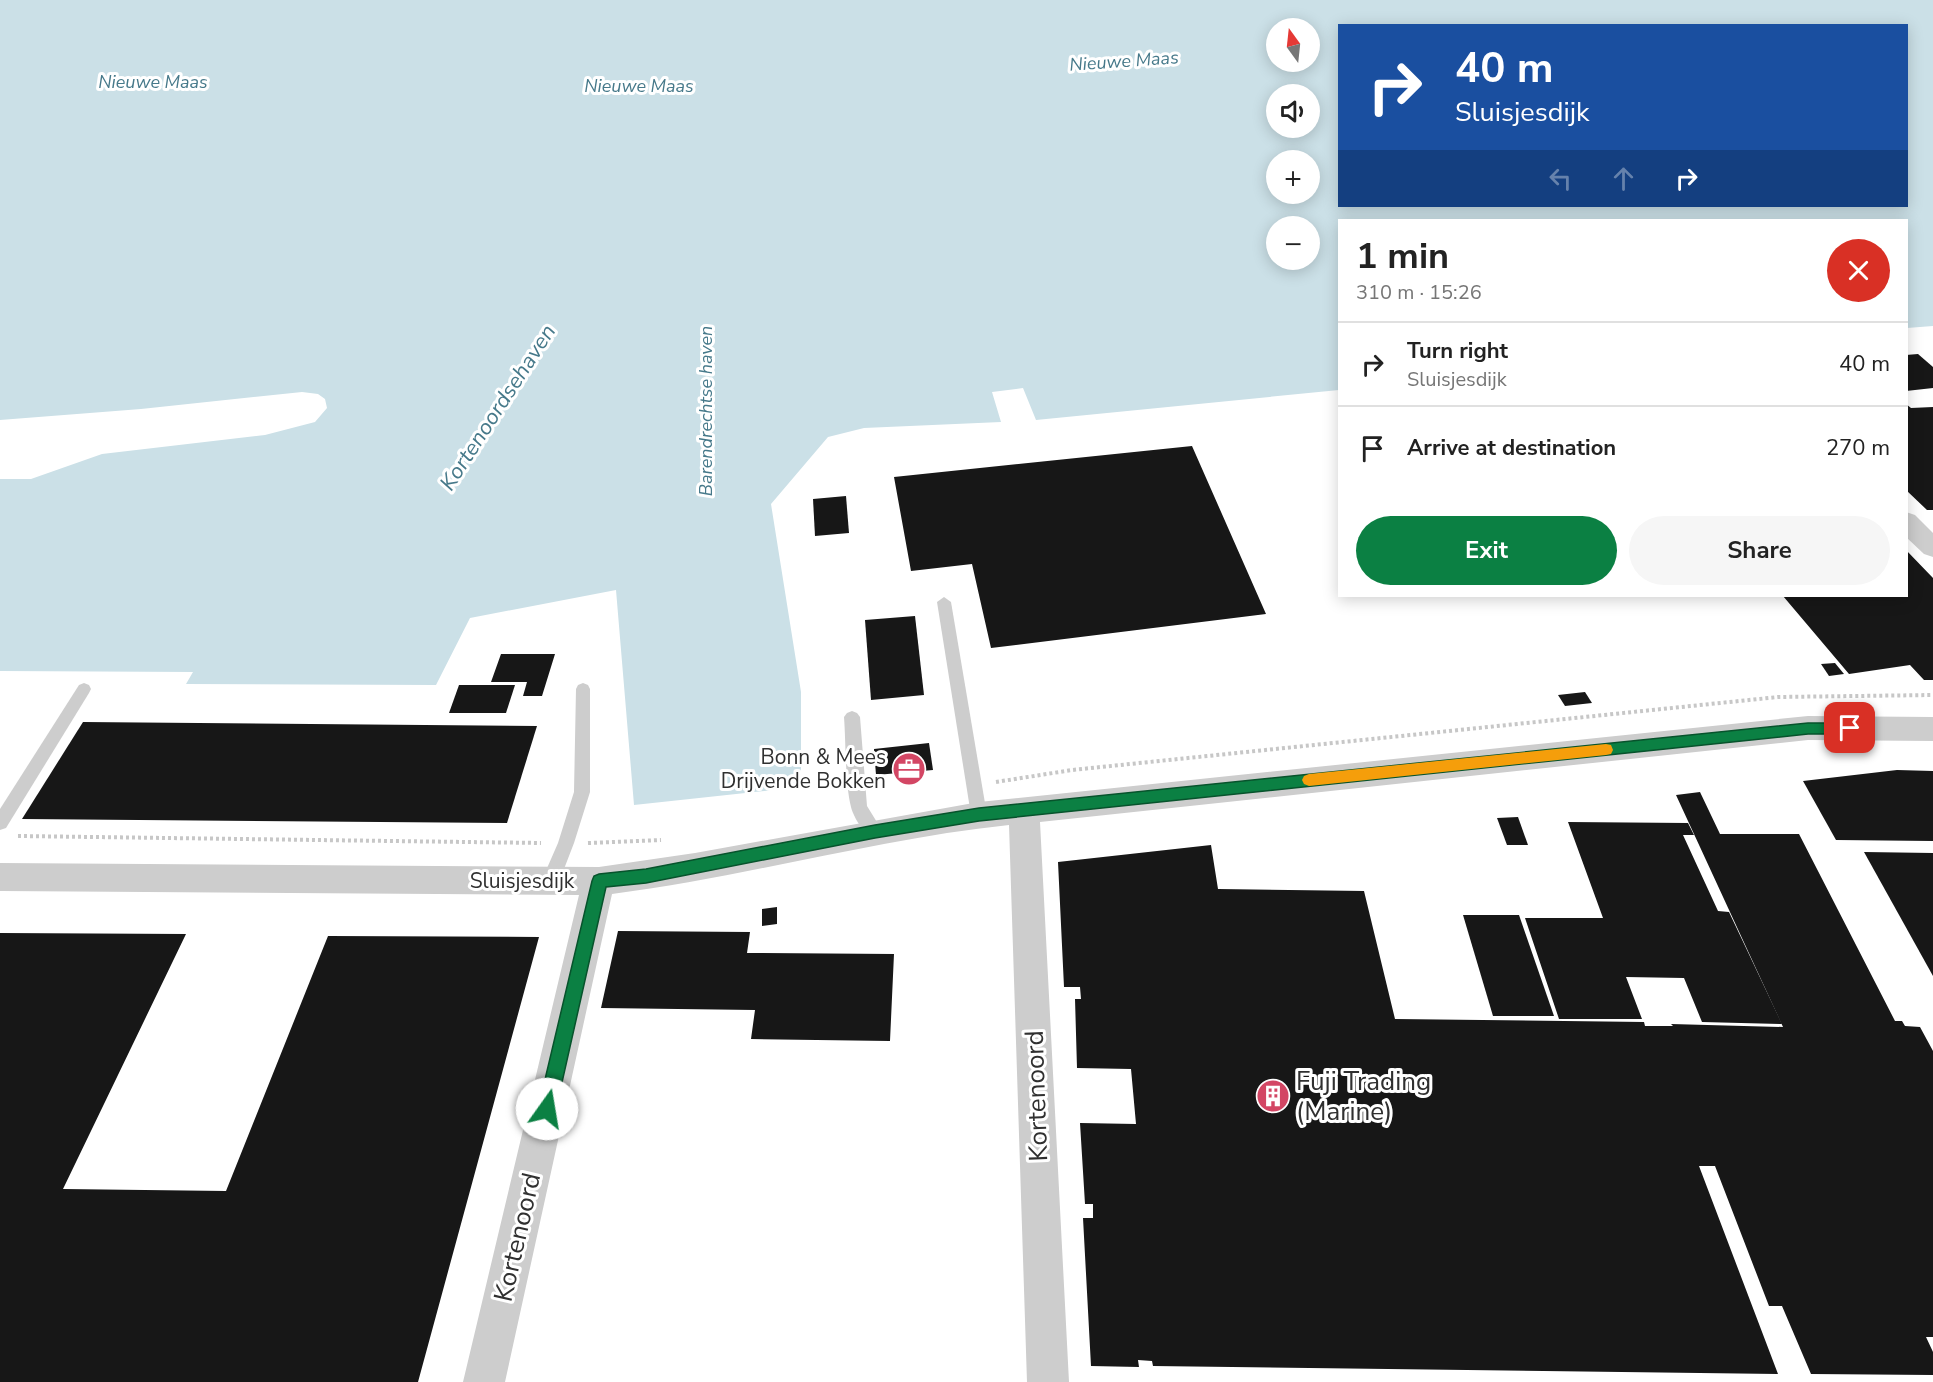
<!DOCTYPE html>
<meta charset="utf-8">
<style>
:root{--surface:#fff;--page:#f6f6f6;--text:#222;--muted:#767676;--line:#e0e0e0;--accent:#0b8043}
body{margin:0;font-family:"Nunito Sans",sans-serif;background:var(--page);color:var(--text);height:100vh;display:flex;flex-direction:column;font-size:22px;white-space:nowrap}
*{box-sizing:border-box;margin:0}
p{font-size:20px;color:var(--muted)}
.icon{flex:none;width:33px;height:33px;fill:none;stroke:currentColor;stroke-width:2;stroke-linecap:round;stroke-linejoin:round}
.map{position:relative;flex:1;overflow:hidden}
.details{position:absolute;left:1338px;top:219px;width:570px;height:378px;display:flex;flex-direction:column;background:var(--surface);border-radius:0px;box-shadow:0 3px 15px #0003}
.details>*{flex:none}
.banner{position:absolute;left:1338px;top:24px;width:570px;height:183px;border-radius:0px;box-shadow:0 3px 15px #0003;background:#1a4fa0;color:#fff;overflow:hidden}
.needle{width:39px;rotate:345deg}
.buttons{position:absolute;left:1266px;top:18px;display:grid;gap:12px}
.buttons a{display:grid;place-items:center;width:54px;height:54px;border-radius:50%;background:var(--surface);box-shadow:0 3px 15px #0003;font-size:30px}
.pin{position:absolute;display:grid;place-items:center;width:51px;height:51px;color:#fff;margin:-26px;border-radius:12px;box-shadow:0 3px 9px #0006}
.me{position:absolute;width:66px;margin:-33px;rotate:13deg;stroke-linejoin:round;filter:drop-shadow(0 0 4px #0008)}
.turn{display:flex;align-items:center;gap:21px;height:126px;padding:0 18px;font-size:27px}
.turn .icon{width:78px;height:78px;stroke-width:2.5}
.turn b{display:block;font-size:42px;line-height:51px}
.lanes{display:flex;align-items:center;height:57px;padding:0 18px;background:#0003;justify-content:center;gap:30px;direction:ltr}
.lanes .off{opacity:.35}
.round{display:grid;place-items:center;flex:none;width:63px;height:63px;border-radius:32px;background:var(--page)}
.summary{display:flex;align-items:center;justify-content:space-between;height:102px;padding:0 18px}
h1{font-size:36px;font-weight:700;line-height:45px}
.primary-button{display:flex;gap:12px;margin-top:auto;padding:12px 18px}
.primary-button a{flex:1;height:69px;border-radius:36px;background:var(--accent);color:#fff;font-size:24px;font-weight:700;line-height:69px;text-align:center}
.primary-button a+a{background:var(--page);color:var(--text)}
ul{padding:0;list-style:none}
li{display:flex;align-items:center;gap:18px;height:84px;padding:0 18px;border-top:2px solid var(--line)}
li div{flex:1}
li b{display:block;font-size:22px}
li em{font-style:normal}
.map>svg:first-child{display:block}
.water{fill:#cbe0e7;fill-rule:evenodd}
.building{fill:#171717}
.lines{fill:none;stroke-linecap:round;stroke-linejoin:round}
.path{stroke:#c7c7c7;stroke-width:4;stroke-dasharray:3 3;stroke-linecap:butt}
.lane{fill:#cdcdcd;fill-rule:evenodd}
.street{fill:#cdcdcd;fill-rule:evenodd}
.route{fill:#0b8043;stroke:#07532c;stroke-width:1.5}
.slow{fill:#f59e0b}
.labels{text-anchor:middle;stroke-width:6;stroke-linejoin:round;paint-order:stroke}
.far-water-label{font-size:18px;font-style:italic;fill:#46798a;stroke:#fff}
.poi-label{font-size:21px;fill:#303030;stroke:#fff;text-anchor:end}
.street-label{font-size:21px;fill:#303030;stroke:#fff}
.water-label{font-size:22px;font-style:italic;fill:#46798a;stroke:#fff}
.near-poi-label{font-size:26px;fill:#303030;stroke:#fff;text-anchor:start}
.near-street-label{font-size:26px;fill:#303030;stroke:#fff}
</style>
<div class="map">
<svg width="1933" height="1382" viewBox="0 0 1933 1382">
<rect width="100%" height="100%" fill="#fff"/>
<path class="water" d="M 0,0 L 1933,0 L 1933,326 L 1907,328 L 1906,220 L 1340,220 L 1339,390 L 1036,420 L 1023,388 L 992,392 L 1001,422 L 864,428 L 828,437 L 771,504 L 801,692 L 801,787 L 634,805 L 616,590 L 470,618 L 436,685 L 186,684 L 193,672 L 0,671 L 0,479 L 31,479 L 102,454 L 265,435 L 315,422 L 327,408 L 325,399 L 318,394 L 302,392 L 141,409 L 0,420 ZM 1340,26 L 1906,26 L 1906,206 L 1340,206 ZM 1276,28 L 1310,28 L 1310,62 L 1276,62 ZM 1276,94 L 1310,94 L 1310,128 L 1276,128 ZM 1276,160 L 1310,160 L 1310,194 L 1276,194 ZM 1276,226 L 1310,226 L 1310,260 L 1276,260 Z"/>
<g class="building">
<polygon points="1918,354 1933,367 1933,388 1906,391 1906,355"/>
<polygon points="1906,404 1911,408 1933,407 1933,510 1927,510 1906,490"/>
<polygon points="1192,446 1266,614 991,648 972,564 911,571 894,477"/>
<polygon points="846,496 849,533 815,536 813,499"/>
<polygon points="1906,550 1933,578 1933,680 1924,680 1910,665 1849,674 1783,596 1906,596"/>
<polygon points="915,616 924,695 871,700 865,620"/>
<polygon points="501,654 555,654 542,696 523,696 527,682 491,682"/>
<polygon points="1835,663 1844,674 1829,676 1821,664"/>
<polygon points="459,685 515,685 506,713 449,713"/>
<polygon points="1585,692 1592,703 1565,706 1558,695"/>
<polygon points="83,722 537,726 507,823 22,819"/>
<polygon points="929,743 933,770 876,775 874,749"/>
<polygon points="1897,770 1933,771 1933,841 1836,840 1803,781"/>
<polygon points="1700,792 1720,834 1799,834 1895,1021 1902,1021 1905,1026 1920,1027 1933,1051 1933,1337 1926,1337 1933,1352 1933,1375 1811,1374 1782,1306 1769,1306 1715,1166 1699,1166 1778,1374 1153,1366 1152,1361 1138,1360 1139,1367 1091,1366 1083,1218 1093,1218 1093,1204 1085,1204 1080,1123 1136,1124 1131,1069 1077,1068 1075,999 1081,999 1080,987 1064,987 1058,862 1211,845 1218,889 1364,891 1395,1019 1644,1022 1645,1026 1673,1026 1671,1024 1783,1027 1676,795"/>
<polygon points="1518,817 1528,845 1507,845 1497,818"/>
<polygon points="1568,822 1688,823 1694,835 1683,835 1718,911 1729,912 1782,1024 1702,1022 1684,978 1626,977 1642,1019 1559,1019 1525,918 1603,918"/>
<polygon points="1864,852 1933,853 1933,976"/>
<polygon points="777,907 777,924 762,926 762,909"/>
<polygon points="1463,915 1519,915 1554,1016 1493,1016"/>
<polygon points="618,931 750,932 747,953 894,954 890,1041 751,1039 755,1010 601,1008"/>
<polygon points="0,933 186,934 63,1189 226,1191 328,936 539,937 418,1382 0,1382"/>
</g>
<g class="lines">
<g class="path">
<polyline points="996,782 1072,770 1778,697 1933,695"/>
<polyline points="18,836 541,843"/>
<polyline points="588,843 661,840"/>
</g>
<g class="lane">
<polygon points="944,597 951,602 987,815 985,820 979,822 973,820 971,815 937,602"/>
<polygon points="84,683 89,685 91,689 89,693 6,828 0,830 0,809 79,685"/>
<polygon points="583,683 588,685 590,689 590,792 574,843 559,882 556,887 550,890 544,887 541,882 558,843 574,792 576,689 578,685"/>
<path d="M 852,711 L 857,713 L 860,717 L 867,806 L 883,832 L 881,837 C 868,842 854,819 851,807 C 845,783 846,743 844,717 L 847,713 Z"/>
</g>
<g class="street">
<polygon points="1906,512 1915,515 1933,533 1933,557 1924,554 1906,537"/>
<path d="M 1808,716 L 1933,717 L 1933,741 L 1808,740 L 1040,822 L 1069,1382 L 1027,1382 L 1009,825 C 876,839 746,877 612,894 L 505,1382 L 463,1382 L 579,895 L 0,891 L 0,863 L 599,867 L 695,853 L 979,802 Z"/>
</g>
</g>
<polygon class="route" points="1808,723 1850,723 1855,724 1857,728 1855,732 1850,734 1808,734 979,821 875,838 646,883 606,887 556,1109 553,1115 547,1118 541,1115 538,1109 592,881 594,876 599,874 646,869 875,825 979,808"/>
<polygon class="slow" points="1606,744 1611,745 1613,750 1611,754 1606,755 1309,786 1304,784 1302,780 1304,776 1309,774"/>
<defs>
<symbol id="office-disc" viewBox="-11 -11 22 22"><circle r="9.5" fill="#d34664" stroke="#fff"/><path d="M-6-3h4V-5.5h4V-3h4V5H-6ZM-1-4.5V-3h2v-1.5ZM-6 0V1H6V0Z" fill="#fff"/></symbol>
<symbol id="building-disc" viewBox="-11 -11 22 22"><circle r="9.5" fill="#d34664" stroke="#fff"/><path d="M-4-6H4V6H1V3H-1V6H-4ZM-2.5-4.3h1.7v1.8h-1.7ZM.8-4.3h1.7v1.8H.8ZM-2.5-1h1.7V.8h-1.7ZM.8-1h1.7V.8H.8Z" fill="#fff"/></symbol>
</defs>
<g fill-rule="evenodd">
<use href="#office-disc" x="890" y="750" width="38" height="38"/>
<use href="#building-disc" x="1254" y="1077" width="38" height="38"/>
</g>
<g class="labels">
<g class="far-water-label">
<text transform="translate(1124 61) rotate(-4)" y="6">Nieuwe Maas</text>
<text x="153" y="88">Nieuwe Maas</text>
<text x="639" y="92">Nieuwe Maas</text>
<text transform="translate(706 411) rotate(-90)" y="6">Barendrechtse haven</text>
</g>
<g class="poi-label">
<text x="886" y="764">Bonn &amp; Mees<tspan x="886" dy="24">Drijvende Bokken</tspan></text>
</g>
<g class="street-label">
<text x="522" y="888">Sluisjesdijk</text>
</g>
<g class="water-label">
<text transform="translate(497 407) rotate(-57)" y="8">Kortenoordsehaven</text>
</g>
<g class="near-poi-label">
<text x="1296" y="1090">Fuji Trading<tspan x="1296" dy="30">(Marine)</tspan></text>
</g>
<g class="near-street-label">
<text transform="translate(1036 1096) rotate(-92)" y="9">Kortenoord</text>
<text transform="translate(517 1237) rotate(-77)" y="9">Kortenoord</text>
</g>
</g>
</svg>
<div class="buttons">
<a><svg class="needle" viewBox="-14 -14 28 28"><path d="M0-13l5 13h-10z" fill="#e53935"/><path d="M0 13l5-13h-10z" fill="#767676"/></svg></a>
<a><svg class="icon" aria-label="sound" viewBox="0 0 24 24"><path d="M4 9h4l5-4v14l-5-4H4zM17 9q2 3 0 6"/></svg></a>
<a>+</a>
<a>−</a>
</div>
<div class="pin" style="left:1850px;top:728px;background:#d93025"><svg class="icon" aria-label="arrive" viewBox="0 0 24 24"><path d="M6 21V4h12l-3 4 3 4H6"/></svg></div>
<svg class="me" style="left:547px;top:1109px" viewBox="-20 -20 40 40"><circle r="19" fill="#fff"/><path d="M0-13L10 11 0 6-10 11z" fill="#0b8043"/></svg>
<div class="banner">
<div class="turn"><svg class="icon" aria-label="right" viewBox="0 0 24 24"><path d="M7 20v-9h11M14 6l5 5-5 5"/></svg><div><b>40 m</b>Sluisjesdijk</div></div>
<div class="lanes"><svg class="icon off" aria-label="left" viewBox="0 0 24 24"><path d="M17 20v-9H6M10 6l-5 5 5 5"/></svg><svg class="icon off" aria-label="ahead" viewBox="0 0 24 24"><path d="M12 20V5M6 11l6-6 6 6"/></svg><svg class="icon" aria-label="right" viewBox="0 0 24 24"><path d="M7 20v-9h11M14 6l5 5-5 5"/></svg></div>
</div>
<section class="details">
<div class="summary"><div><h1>1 min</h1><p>310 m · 15:26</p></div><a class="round" style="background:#d93025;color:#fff"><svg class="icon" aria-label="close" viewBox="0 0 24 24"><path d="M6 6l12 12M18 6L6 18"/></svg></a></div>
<ul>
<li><svg class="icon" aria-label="right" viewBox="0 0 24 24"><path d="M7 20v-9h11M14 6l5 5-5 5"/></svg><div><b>Turn right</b><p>Sluisjesdijk</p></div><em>40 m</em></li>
<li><svg class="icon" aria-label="arrive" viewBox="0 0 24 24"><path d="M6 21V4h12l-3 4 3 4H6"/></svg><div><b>Arrive at destination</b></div><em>270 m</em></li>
</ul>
<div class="primary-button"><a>Exit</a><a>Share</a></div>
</section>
</div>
